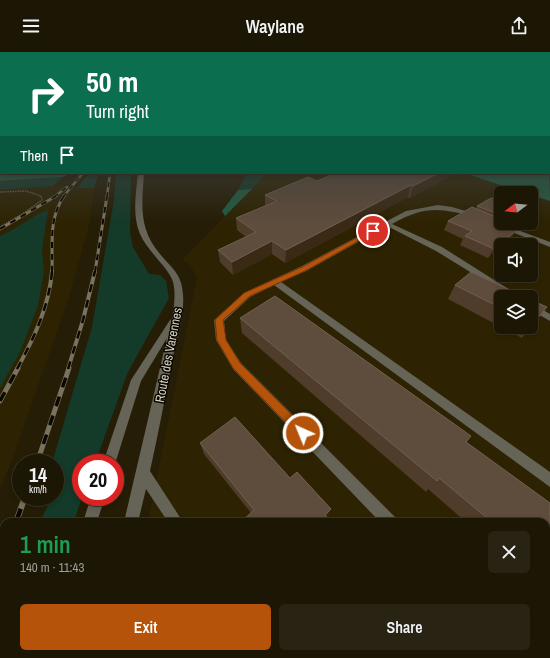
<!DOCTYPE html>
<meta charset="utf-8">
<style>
:root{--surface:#1c1604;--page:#292313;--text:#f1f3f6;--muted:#a09f9a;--line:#3a3526;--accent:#b45309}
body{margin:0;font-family:"Archivo Narrow",sans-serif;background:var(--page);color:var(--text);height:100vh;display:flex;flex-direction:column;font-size:15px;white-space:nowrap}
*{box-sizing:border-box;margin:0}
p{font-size:13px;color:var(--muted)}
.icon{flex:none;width:22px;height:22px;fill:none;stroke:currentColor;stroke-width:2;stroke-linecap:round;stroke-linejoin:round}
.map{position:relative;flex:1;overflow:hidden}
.drawer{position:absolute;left:0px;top:466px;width:550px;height:140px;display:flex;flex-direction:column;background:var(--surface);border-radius:12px 12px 0 0;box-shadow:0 2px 6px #0003,0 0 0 1px var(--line)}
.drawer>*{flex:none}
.guide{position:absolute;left:0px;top:0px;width:550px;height:122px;box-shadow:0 2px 6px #0003,0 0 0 1px var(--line);background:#0b6e4f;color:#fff;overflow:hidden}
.needle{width:26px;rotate:254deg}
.fabs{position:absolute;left:494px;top:134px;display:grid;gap:8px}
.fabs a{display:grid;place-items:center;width:44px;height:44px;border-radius:6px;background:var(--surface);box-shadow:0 2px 6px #0003,0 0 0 1px var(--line);font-size:20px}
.speed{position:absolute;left:12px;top:402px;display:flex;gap:8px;font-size:20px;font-weight:700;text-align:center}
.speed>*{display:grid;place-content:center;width:52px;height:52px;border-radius:50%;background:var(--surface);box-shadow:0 2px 6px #0003,0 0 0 1px var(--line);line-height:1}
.speed small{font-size:10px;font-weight:400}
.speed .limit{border:6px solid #d22;background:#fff;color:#111}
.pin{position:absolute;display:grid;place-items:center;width:34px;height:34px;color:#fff;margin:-17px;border:2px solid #fff;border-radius:50%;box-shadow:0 1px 4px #0007}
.me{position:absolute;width:44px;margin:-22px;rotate:316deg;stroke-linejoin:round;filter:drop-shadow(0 0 3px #0008)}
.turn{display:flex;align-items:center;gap:14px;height:84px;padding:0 20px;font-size:18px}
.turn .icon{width:52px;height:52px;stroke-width:2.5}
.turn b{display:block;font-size:28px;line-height:34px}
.then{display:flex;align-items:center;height:38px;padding:0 20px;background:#0003;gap:8px;font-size:15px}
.round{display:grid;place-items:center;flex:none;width:42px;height:42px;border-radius:6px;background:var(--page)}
.headline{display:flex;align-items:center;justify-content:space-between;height:68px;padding:0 20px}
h1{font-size:24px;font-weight:600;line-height:30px;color:#1e9e55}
.button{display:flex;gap:8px;margin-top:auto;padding:8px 20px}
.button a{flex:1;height:46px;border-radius:6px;background:var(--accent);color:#fff;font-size:16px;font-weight:600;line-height:46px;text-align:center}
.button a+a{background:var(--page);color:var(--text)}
header{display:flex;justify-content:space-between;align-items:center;height:52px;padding:0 20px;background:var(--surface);font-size:18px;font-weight:600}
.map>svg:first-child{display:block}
.built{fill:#2d2302;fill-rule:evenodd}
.green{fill:#143a29}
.forest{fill:#205d43}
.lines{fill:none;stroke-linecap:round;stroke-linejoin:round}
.path{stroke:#67604c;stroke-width:1.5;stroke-dasharray:1.5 1;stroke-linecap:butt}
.minor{fill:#666357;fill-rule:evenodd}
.rail-far4-casing{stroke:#79725e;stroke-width:2.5}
.rail-far3-casing{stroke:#79725e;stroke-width:3}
.rail-far2-casing{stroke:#79725e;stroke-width:4}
.rail-far1-casing{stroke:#79725e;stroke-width:5}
.rail-casing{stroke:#79725e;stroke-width:6}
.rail-far4{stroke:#0b0802;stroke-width:1.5;stroke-dasharray:5;stroke-linecap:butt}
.rail-far3{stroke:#0b0802;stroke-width:2;stroke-dasharray:6;stroke-linecap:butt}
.rail-far2{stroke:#0b0802;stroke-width:2.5;stroke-dasharray:8;stroke-linecap:butt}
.rail-far1{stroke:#0b0802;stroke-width:3.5;stroke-dasharray:10;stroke-linecap:butt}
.rail{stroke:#0b0802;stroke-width:4.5;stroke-dasharray:14;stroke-linecap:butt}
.wall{fill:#503c2b}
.shaded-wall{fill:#392915}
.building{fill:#5e4c3c;stroke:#716151}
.route{fill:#b45309;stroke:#753606}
.labels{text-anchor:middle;stroke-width:3;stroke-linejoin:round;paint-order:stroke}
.street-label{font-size:13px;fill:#d6d1c2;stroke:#0b0802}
</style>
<header><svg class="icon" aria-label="menu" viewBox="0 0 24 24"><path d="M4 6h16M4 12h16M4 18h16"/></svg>Waylane<svg class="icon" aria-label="share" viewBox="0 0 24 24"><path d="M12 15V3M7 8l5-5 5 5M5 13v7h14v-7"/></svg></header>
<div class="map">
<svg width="550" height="606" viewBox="0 0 550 606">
<rect width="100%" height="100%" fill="#251d05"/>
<g class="built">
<path d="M 267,121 L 464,121 L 524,141 L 501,141 L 501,171 L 531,171 L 531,143 L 550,149 L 550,606 L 120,606 L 121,602 L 546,602 L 546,470 L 148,470 L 197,226 L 189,211 L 182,208 ZM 501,193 L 531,193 L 531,223 L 501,223 ZM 501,245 L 531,245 L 531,275 L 501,275 Z"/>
<polygon points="53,134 94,136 90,170 68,248 12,408 0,436 0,138"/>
</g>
<g class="green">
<polygon points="89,121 99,121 94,136 77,136"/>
<polygon points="116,121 131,121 130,180 133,195 149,222 160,223 166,229 169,246 128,320 95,411 81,411 81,445 82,445 74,470 40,470 52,445 55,445 55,411 52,411 92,275 114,148"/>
<polygon points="247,121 267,121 252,137 238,138"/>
<polygon points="63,125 53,134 0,138 0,129"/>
<path d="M 48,158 L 42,199 L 44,220 L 38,254 L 20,300 L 0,336 L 0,184 C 17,177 31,164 48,158 Z"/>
</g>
<g class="forest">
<polygon points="549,87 550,149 531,143 531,141 524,141 464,121 549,121"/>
<polygon points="1,102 1,121 71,121 63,125 0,129"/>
<polygon points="252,137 225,164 222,159 238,138"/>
</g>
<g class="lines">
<polyline class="path" points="0,140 26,139 41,144 42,148 24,161 0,175"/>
<g class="minor">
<path d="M 138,121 L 144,121 C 142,152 138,176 160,202 C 167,211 178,219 181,231 C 188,255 177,285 172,309 C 165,346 158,383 150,419 L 183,470 L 168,470 L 146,437 L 138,470 L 124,470 L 167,286 L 141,329 L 115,412 L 103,411 L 131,328 L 170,268 L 172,267 C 174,255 176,242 173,230 C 169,216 147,199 140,182 C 132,163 136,141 138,121 Z"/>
<path d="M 438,153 L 452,155 L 479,163 L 476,165 C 440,156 425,153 392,172 L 442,195 L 521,245 L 511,245 L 436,199 L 387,174 L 308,218 L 281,230 L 550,420 L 550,435 L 274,233 L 250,245 L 224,269 L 226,288 L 241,311 L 395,465 L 397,470 L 380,470 L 233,317 L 216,288 L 214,268 L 244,241 L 302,214 L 406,159 Z"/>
<polygon points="504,173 550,190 550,195 502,176 502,174"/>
<polygon points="531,251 550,262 550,269 531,258"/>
<polygon points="91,445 105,445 97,470 83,470"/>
<polygon points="39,602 57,602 55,606 37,606"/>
<polygon points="89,602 107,602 106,606 88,606"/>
<polygon points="383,602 401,602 399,606 381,606"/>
<polygon points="515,602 535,602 537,606 517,606"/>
</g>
<defs>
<g id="rail-far4">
<polyline points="54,145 67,135"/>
<polyline points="63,145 83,121"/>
<polyline points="107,145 110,121"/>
</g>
<g id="rail-far3">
<polyline points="0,177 56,144"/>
<path d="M 52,220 C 53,192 48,168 64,144"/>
<polyline points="95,220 107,144"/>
</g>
<g id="rail-far2">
<path d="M 17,317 C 34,286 49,255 52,219"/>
<polyline points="68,317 83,268 95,219"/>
</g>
<g id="rail-far1">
<polyline points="0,349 18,316"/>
<polyline points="37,411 69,316"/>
</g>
<g id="rail">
<polyline points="16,470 25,445"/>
<polyline points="0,514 4,503"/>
</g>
</defs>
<use href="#rail-far4" class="rail-far4-casing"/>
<use href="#rail-far3" class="rail-far3-casing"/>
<use href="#rail-far2" class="rail-far2-casing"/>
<use href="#rail-far1" class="rail-far1-casing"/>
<use href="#rail" class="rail-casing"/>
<use href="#rail-far4" class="rail-far4"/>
<use href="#rail-far3" class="rail-far3"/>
<use href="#rail-far2" class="rail-far2"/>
<use href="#rail-far1" class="rail-far1"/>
<use href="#rail" class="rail"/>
</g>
<g class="wall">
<polygon points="336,121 454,121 454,122 410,146 408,145 285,211 272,202 233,223 220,210 218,198 246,185 237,178 236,166 265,154 265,143 317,129"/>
<polygon points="501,149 501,171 527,171 521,176 518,175 510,188 504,193 501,193 488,206 460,193 463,187 444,178 448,169 476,157 477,154"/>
<polygon points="455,233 501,245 501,275 448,247"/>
<polygon points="240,266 466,390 550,451 550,542 546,538 546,470 466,470 428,437 426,440 242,281"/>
<polygon points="501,275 531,275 522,286"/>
<polygon points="200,391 290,426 328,465 327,465 251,461 204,402"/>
</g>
<g class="shaded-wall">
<polygon points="439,121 454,121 454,122 410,146 413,134"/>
<polygon points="411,133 408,145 285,211 286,198"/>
<polygon points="536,161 533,165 531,167 531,165"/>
<polygon points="524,171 527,171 521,176"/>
<polygon points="519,174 510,188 504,193 501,193 501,196 488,206 494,197"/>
<polygon points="272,189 272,202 233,223 232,210"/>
<polygon points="331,457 328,465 323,470 325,463"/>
</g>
<g class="building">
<polygon points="336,121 439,121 413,134 411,133 286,198 272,189 232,210 218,198 256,180 236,166 277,149 265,143 308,125 317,129"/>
<polygon points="491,146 501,149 501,163 477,154"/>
<polygon points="472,155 501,167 501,171 512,171 519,174 514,178 516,179 494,197 465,184 472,179 448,169"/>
<polygon points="531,159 536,161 531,165"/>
<polygon points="471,220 525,245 501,245 501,256 455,233"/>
<polygon points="275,244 471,384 466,390 550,451 550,517 546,514 546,470 492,470 439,426 437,429 240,266"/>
<polygon points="531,248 547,255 533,272 531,271"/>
<polygon points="235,365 290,426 297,420 331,457 325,463 331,470 241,470 254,458 200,391"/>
</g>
<linearGradient id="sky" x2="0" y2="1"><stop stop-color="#141003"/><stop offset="0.51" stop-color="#40403b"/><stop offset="1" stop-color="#40403b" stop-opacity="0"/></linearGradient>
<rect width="550" height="171" fill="url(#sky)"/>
<polygon class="route" points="371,178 376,179 307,218 250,244 223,268 226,288 240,311 306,377 308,381 306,384 303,386 299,384 233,316 217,288 215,268 244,241 302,215"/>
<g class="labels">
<g class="street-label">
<text transform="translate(168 303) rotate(-79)" y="5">Route des Varennes</text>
</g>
</g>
</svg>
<div class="fabs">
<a><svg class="needle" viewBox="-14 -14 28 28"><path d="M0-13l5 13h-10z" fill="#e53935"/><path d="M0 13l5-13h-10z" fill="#a09f9a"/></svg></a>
<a><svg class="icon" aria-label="sound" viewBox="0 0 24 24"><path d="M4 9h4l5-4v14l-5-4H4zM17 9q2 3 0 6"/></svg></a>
<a><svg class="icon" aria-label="layers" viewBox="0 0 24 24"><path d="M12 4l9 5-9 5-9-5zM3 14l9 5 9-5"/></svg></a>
</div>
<div class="speed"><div>14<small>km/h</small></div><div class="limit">20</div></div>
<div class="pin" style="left:373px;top:179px;background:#d93025"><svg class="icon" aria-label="arrive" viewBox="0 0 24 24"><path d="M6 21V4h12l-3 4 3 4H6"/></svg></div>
<svg class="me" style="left:303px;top:381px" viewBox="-20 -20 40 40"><circle r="17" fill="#b45309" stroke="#fff" stroke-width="3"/><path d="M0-11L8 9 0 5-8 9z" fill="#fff"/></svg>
<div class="guide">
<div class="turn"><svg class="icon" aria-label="right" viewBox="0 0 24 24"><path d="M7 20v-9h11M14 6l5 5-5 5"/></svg><div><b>50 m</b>Turn right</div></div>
<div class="then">Then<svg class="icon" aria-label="arrive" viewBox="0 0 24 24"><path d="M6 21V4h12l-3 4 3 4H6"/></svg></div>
</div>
<section class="drawer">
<div class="headline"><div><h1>1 min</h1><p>140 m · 11:43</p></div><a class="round"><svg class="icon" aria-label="close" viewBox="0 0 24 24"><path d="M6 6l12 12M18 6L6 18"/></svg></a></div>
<div class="button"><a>Exit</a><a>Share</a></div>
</section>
</div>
